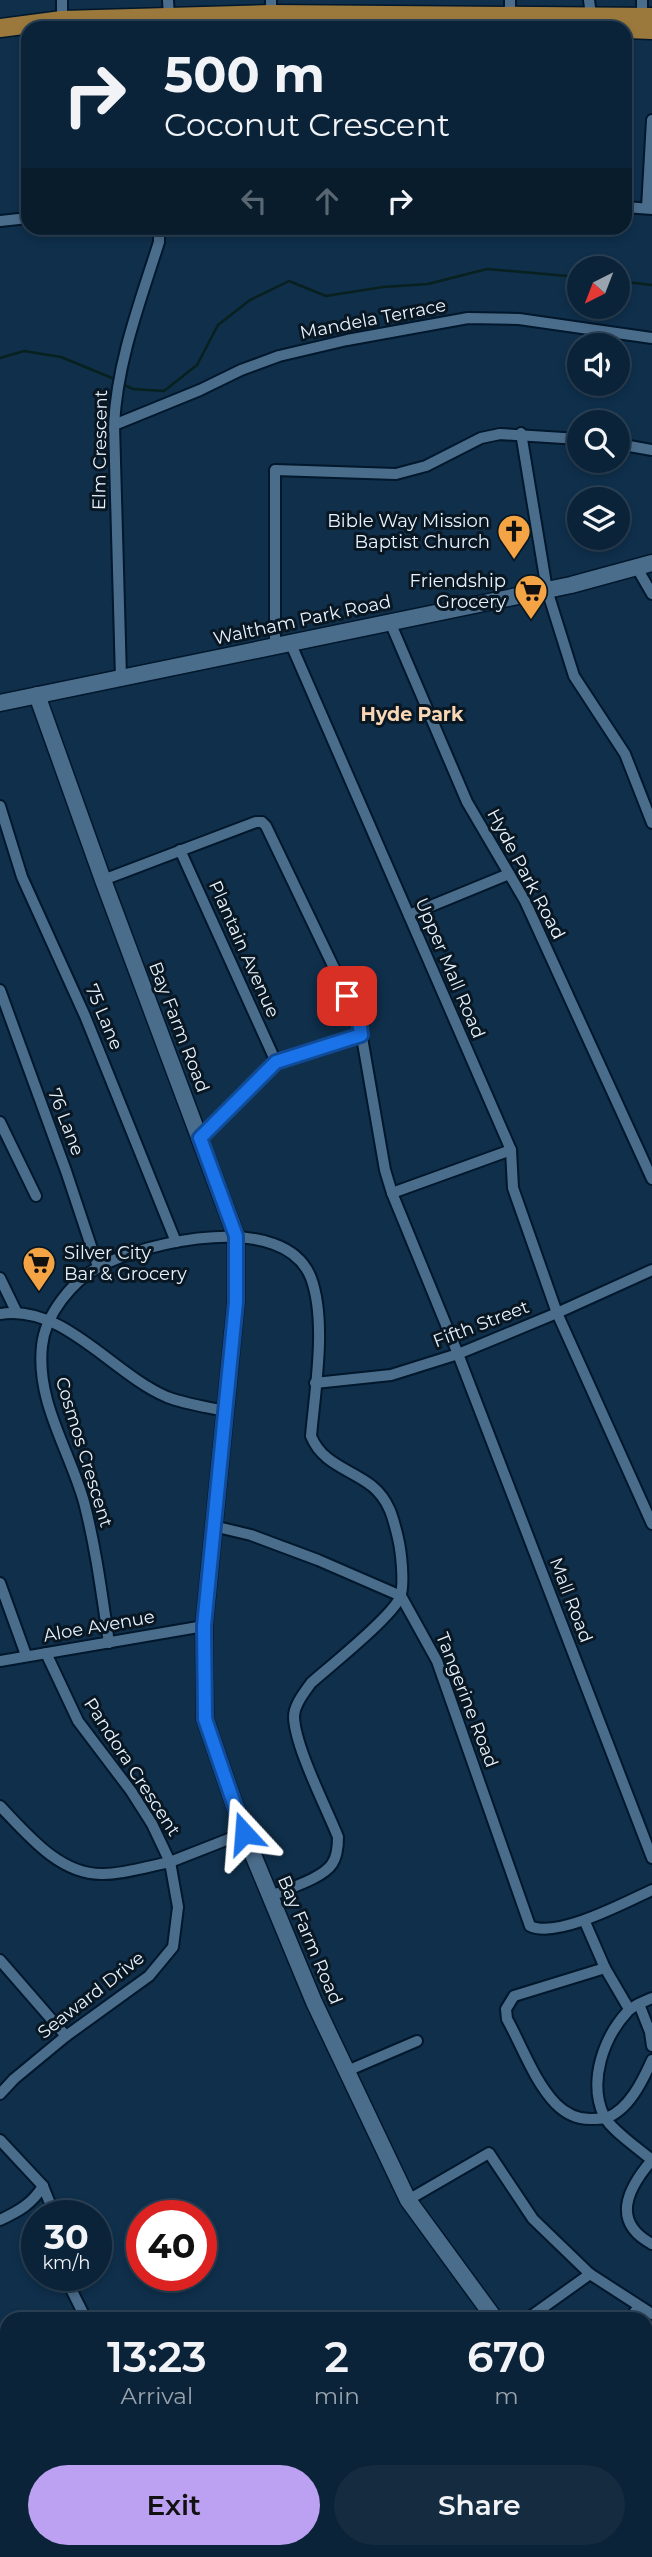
<!DOCTYPE html>
<style>
:root{--surface:#0b2338;--page:#142b40;--text:#f1f3f6;--muted:#9aa4ae;--line:#2b4053;--accent:#bca0f2}
body{margin:0;font-family:Montserrat,sans-serif;background:var(--page);color:var(--text);height:100vh;display:flex;flex-direction:column;font-size:26px;white-space:nowrap}
*{box-sizing:border-box;margin:0}
p{font-size:23px;color:var(--muted)}
.icon{flex:none;width:38px;height:38px;fill:none;stroke:currentColor;stroke-width:2;stroke-linecap:round;stroke-linejoin:round}
.map{position:relative;flex:1;overflow:hidden}
.drawer{position:absolute;left:0px;top:2312px;width:653px;height:247px;display:flex;flex-direction:column;background:var(--surface);border-radius:21px 21px 0 0;box-shadow:0 4px 10px #0003,0 0 0 2px var(--line)}
.drawer>*{flex:none}
.hud{position:absolute;left:21px;top:21px;width:611px;height:214px;border-radius:21px;box-shadow:0 4px 10px #0003,0 0 0 2px var(--line);background:#0b2338;color:var(--text);overflow:hidden}
.needle{width:46px;rotate:222deg}
.fabs{position:absolute;left:567px;top:256px;display:grid;gap:14px}
.fabs a{display:grid;place-items:center;width:63px;height:63px;border-radius:50%;background:var(--surface);box-shadow:0 4px 10px #0003,0 0 0 2px var(--line);font-size:35px}
.speed{position:absolute;left:21px;top:2200px;display:flex;gap:14px;font-size:35px;font-weight:700;text-align:center}
.speed>*{display:grid;place-content:center;width:91px;height:91px;border-radius:50%;background:var(--surface);box-shadow:0 4px 10px #0003,0 0 0 2px var(--line);line-height:1}
.speed small{font-size:18px;font-weight:400}
.speed .limit{border:10px solid #d22;background:#fff;color:#111}
.pin{position:absolute;display:grid;place-items:center;width:60px;height:60px;color:#fff;margin:-30px;border-radius:14px;box-shadow:0 4px 10px #0006}
.me{position:absolute;width:77px;margin:-38px;rotate:341deg;stroke-linejoin:round;filter:drop-shadow(0 0 5px #0008)}
.turn{display:flex;align-items:center;gap:24px;height:147px;padding:0 28px;font-size:32px}
.turn .icon{width:91px;height:91px;stroke-width:2.5}
.turn b{display:block;font-size:49px;line-height:60px}
.lanes{display:flex;align-items:center;height:66px;padding:0 28px;background:#0003;justify-content:center;gap:35px;direction:ltr}
.lanes .off{opacity:.35}
.eta{display:flex;justify-content:space-evenly;align-items:center;height:119px;text-align:center}
.eta b{font-size:42px;font-weight:600;line-height:49px}
.cta{display:flex;gap:14px;margin-top:auto;padding:14px 28px}
.cta a{flex:1;height:80px;border-radius:42px;background:var(--accent);color:#111;font-size:28px;font-weight:600;line-height:80px;text-align:center}
.cta a+a{background:var(--page);color:var(--text)}
.map>svg:first-child{display:block}
.lines{fill:none;stroke-linecap:round;stroke-linejoin:round}
.stream{stroke:#08211f;stroke-width:2.5}
.street-casing{stroke:#01172b;stroke-width:14}
.secondary-casing{stroke:#01172b;stroke-width:19}
.primary-casing{stroke:#01172b;stroke-width:21}
.street{stroke:#4b6d8c;stroke-width:10}
.secondary{stroke:#4b6d8c;stroke-width:16}
.primary{stroke:#9b793c;stroke-width:18}
.route-casing{stroke:#114b97;stroke-width:18}
.route{stroke:#1a73e8;stroke-width:12}
.labels{text-anchor:middle;stroke-width:6;stroke-linejoin:round;paint-order:stroke}
.street-label{font-size:18px;fill:#e7f2fd;stroke:#091723}
.poi-label{font-size:18px;fill:#e7f2fd;stroke:#091723;text-anchor:end}
.neighbourhood-label{font-size:19px;font-weight:bold;fill:#f9d7b4;stroke:#091723}
</style>
<div class="map">
<svg width="652" height="2557" viewBox="0 0 652 2557">
<rect width="100%" height="100%" fill="#0f2f4b"/>
<g class="lines">
<g class="stream">
<polyline points="618,281 652,285"/>
<polyline points="0,358 24,351 61,357 117,380"/>
<polyline points="122,384 133,389 164,391 197,365 218,325 250,300 289,281 326,296 383,287 428,284 487,269 579,277"/>
</g>
<defs>
<g id="street">
<polyline points="62,0 62,25"/>
<polyline points="168,0 169,18"/>
<polyline points="510,0 510,16"/>
<polyline points="589,0 591,15"/>
<polyline points="642,0 642,16"/>
<polyline points="271,14 271,0"/>
<polyline points="258,26 258,28"/>
<polyline points="354,28 354,23"/>
<polyline points="524,28 524,27"/>
<polyline points="625,207 652,209"/>
<polyline points="647,208 652,120"/>
<polyline points="0,221 28,218"/>
<polyline points="114,425 200,390 241,370 279,356 347,340 468,318 519,319 652,338"/>
<polyline points="521,433 547,590 574,676 625,754 652,823"/>
<polyline points="618,444 652,450"/>
<polyline points="637,568 652,594"/>
<polyline points="390,622 467,802 525,901 652,1179"/>
<polyline points="290,642 511,1150 513,1188 557,1313 652,1524"/>
<polyline points="275,645 275,470 396,474 426,466 481,438 500,434 579,439"/>
<path d="M 121,678 L 114,425 C 117,362 140,302 159,242 L 159,228"/>
<polyline points="0,806 22,877 85,1016 176,1242"/>
<polyline points="180,850 276,1062"/>
<polyline points="103,880 256,822 262,822 266,826 359,1020 385,1170 392,1193 458,1354 652,1858"/>
<polyline points="409,915 509,874"/>
<polyline points="0,990 66,1171 98,1267"/>
<polyline points="0,1122 36,1196"/>
<polyline points="200,1138 276,1062 361,1035"/>
<polyline points="392,1193 511,1150"/>
<polyline points="0,1278 16,1311"/>
<path d="M 0,1314 C 64,1304 111,1373 167,1397 C 185,1404 207,1407 225,1411"/>
<polyline points="315,1383 391,1375 458,1354 557,1313 652,1270"/>
<path d="M 213,1526 L 251,1535 L 318,1560 L 401,1596 L 437,1661 L 530,1926 C 557,1939 626,1902 652,1890"/>
<polyline points="0,1583 26,1655"/>
<path d="M 109,1643 C 102,1596 96,1548 84,1502 C 69,1449 36,1402 42,1346 C 45,1315 72,1281 99,1267 C 147,1241 285,1210 311,1278 C 327,1321 315,1390 311,1436 C 322,1464 350,1469 372,1486 C 389,1500 393,1517 398,1538 C 401,1551 405,1585 400,1597 C 393,1616 329,1667 311,1683 C 304,1693 294,1705 294,1717 C 295,1747 326,1807 338,1837 C 338,1846 337,1857 332,1864 C 322,1879 286,1889 271,1896"/>
<polyline points="0,1661 204,1626"/>
<path d="M 0,1806 C 27,1834 59,1874 101,1874 C 121,1875 150,1866 170,1862 L 152,1824 L 131,1791 L 78,1721 L 46,1653"/>
<polyline points="585,1922 605,1968 629,2009"/>
<polyline points="0,1960 66,2036"/>
<path d="M 605,1968 L 514,1996 L 506,2009 L 507,2019 C 522,2046 534,2081 556,2104 C 565,2113 577,2119 590,2119 C 595,2119 601,2119 606,2118 C 629,2110 643,2080 652,2060"/>
<path d="M 652,1998 C 645,2001 634,2005 628,2011 C 603,2038 588,2082 604,2116 C 611,2130 639,2149 652,2160"/>
<polyline points="639,2004 650,2032 652,2046"/>
<polyline points="347,2071 417,2041"/>
<polyline points="0,2094 14,2079 66,2036 149,1976 173,1947 178,1907 170,1862 244,1833"/>
<polyline points="0,2140 43,2186 55,2216"/>
<path d="M 652,2160 C 627,2189 611,2222 652,2244"/>
<polyline points="408,2200 489,2153 533,2219 590,2274 652,2314"/>
<path d="M 0,2220 C 19,2211 32,2204 43,2186"/>
<polyline points="64,2275 86,2319"/>
<polyline points="527,2319 590,2274"/>
<polyline points="629,2319 639,2307"/>
<polyline points="0,2479 7,2493"/>
<polyline points="59,2552 62,2557"/>
<polyline points="250,2552 262,2557"/>
<polyline points="383,2552 388,2557"/>
<polyline points="153,2557 166,2552"/>
</g>
<g id="secondary">
<polyline points="37,695 103,880 236,1236 236,1302 204,1626 205,1719 244,1833 314,2002 408,2200 495,2319"/>
<polyline points="0,703 571,585 652,563"/>
<polyline points="646,2426 652,2420"/>
<polyline points="646,2522 652,2531"/>
<polyline points="519,2557 524,2552"/>
</g>
<g id="primary">
<polyline points="0,28 62,20 271,14 652,17"/>
<polyline points="625,29 652,30"/>
</g>
</defs>
<use href="#street" class="street-casing"/>
<use href="#secondary" class="secondary-casing"/>
<use href="#primary" class="primary-casing"/>
<use href="#street" class="street"/>
<use href="#secondary" class="secondary"/>
<use href="#primary" class="primary"/>
</g>
<g class="lines">
<defs>
<polyline id="route" points="244,1833 205,1719 204,1626 236,1302 236,1236 200,1138 276,1062 361,1035 359,1020 347,996"/>
</defs>
<use href="#route" class="route-casing"/>
<use href="#route" class="route"/>
</g>
<defs>
<symbol id="church-pin" viewBox="-11 -11 22 30"><path d="M0 17L-7.5 6A9.5 9.5 0 1 1 7.5 6Z" fill="#f4a444" stroke="#091723"/><path d="M-1.2-6h2.4v3.5h3.3v2.4h-3.3V6h-2.4V-.1h-3.3v-2.4h3.3Z" fill="#111"/></symbol>
<symbol id="supermarket-pin" viewBox="-11 -11 22 30"><path d="M0 17L-7.5 6A9.5 9.5 0 1 1 7.5 6Z" fill="#f4a444" stroke="#091723"/><path d="M-6-5.5h2.5l.6 2H6L4.5 2H-2.5L-4.4-4H-6ZM-1.5 3.2a1.3 1.3 0 1 0 .1 0ZM3 3.2a1.3 1.3 0 1 0 .1 0Z" fill="#111"/></symbol>
</defs>
<g fill-rule="evenodd">
<use href="#church-pin" x="495" y="512" width="38" height="52"/>
<use href="#supermarket-pin" x="512" y="572" width="38" height="52"/>
<use href="#supermarket-pin" x="20" y="1244" width="38" height="52"/>
</g>
<g class="labels">
<g class="street-label">
<text transform="translate(373 319) rotate(-11)" y="6">Mandela Terrace</text>
<text transform="translate(100 450) rotate(-89)" y="6">Elm Crescent</text>
<text transform="translate(302 620) rotate(-12)" y="6">Waltham Park Road</text>
<text transform="translate(526 874) rotate(62)" y="6">Hyde Park Road</text>
<text transform="translate(244 949) rotate(66)" y="6">Plantain Avenue</text>
<text transform="translate(450 968) rotate(67)" y="6">Upper Mall Road</text>
<text transform="translate(104 1017) rotate(67)" y="6">75 Lane</text>
<text transform="translate(179 1027) rotate(69)" y="6">Bay Farm Road</text>
<text transform="translate(66 1122) rotate(69)" y="6">76 Lane</text>
<text transform="translate(481 1324) rotate(-21)" y="6">Fifth Street</text>
<text transform="translate(84 1452) rotate(73)" y="6">Cosmos Crescent</text>
<text transform="translate(571 1600) rotate(69)" y="6">Mall Road</text>
<text transform="translate(99 1626) rotate(-10)" y="6">Aloe Avenue</text>
<text transform="translate(467 1700) rotate(69)" y="6">Tangerine Road</text>
<text transform="translate(132 1767) rotate(57)" y="6">Pandora Crescent</text>
<text transform="translate(310 1940) rotate(67)" y="6">Bay Farm Road</text>
<text transform="translate(91 1995) rotate(-38)" y="6">Seaward Drive</text>
</g>
<g class="poi-label">
<text x="490" y="527">Bible Way Mission<tspan x="490" dy="21">Baptist Church</tspan></text>
<text x="506" y="587">Friendship<tspan x="506" dy="21">Grocery</tspan></text>
<text x="64" y="1259" text-anchor="start">Silver City<tspan x="64" dy="21">Bar &amp; Grocery</tspan></text>
</g>
<g class="neighbourhood-label">
<text x="412" y="721">Hyde Park</text>
</g>
</g>
</svg>
<div class="fabs">
<a><svg class="needle" viewBox="-14 -14 28 28"><path d="M0-13l5 13h-10z" fill="#e53935"/><path d="M0 13l5-13h-10z" fill="#9aa4ae"/></svg></a>
<a><svg class="icon" aria-label="sound" viewBox="0 0 24 24"><path d="M4 9h4l5-4v14l-5-4H4zM17 9q2 3 0 6"/></svg></a>
<a><svg class="icon" aria-label="search" viewBox="0 0 24 24"><circle cx="10" cy="10" r="6"/><path d="M15 15l6 6"/></svg></a>
<a><svg class="icon" aria-label="layers" viewBox="0 0 24 24"><path d="M12 4l9 5-9 5-9-5zM3 14l9 5 9-5"/></svg></a>
</div>
<div class="speed"><div>30<small>km/h</small></div><div class="limit">40</div></div>
<div class="pin" style="left:347px;top:996px;background:#d93025"><svg class="icon" aria-label="arrive" viewBox="0 0 24 24"><path d="M6 21V4h12l-3 4 3 4H6"/></svg></div>
<svg class="me" style="left:244px;top:1833px" viewBox="-20 -20 40 40"><path d="M0-17L14 15 0 8-14 15z" fill="#1a73e8" stroke="#fff" stroke-width="4"/></svg>
<div class="hud">
<div class="turn"><svg class="icon" aria-label="right" viewBox="0 0 24 24"><path d="M7 20v-9h11M14 6l5 5-5 5"/></svg><div><b>500 m</b>Coconut Crescent</div></div>
<div class="lanes"><svg class="icon off" aria-label="left" viewBox="0 0 24 24"><path d="M17 20v-9H6M10 6l-5 5 5 5"/></svg><svg class="icon off" aria-label="ahead" viewBox="0 0 24 24"><path d="M12 20V5M6 11l6-6 6 6"/></svg><svg class="icon" aria-label="right" viewBox="0 0 24 24"><path d="M7 20v-9h11M14 6l5 5-5 5"/></svg></div>
</div>
<section class="drawer">
<div class="eta">
<div><b>13:23</b><p>Arrival</p></div>
<div><b>2</b><p>min</p></div>
<div><b>670</b><p>m</p></div>
</div>
<div class="cta"><a>Exit</a><a>Share</a></div>
</section>
</div>
